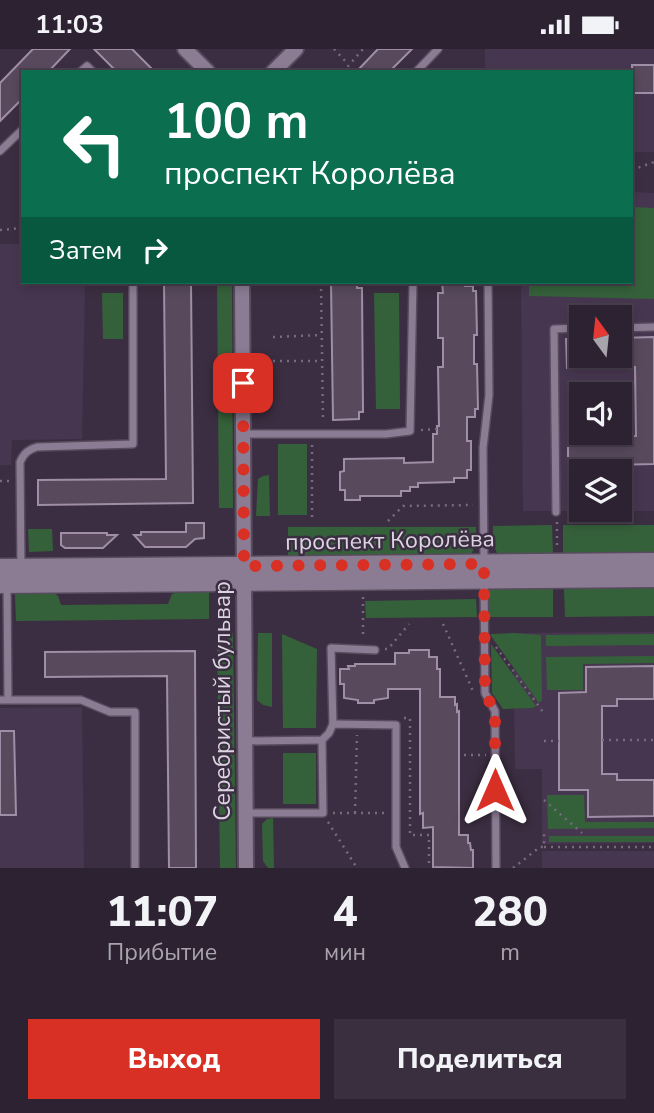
<!DOCTYPE html>
<html lang="ru">
<meta charset="utf-8">
<style>
:root{--surface:#2d2232;--page:#392f3e;--text:#f1f3f6;--muted:#a7a4ac;--line:#483f4d;--accent:#d93025}
body{margin:0;font-family:"Nunito Sans",sans-serif;background:var(--page);color:var(--text);height:100vh;display:flex;flex-direction:column;font-size:26px;white-space:nowrap}
*{box-sizing:border-box;margin:0}
p{font-size:23px;color:var(--muted)}
.icon{flex:none;width:38px;height:38px;fill:none;stroke:currentColor;stroke-width:2;stroke-linecap:round;stroke-linejoin:round}
.map{position:relative;height:819px;overflow:hidden}
.details{display:flex;flex-direction:column;background:var(--surface);flex:1}
.details>*{flex:none}
.top-card{position:absolute;left:21px;top:21px;width:612px;height:214px;border-radius:0px;box-shadow:0 4px 10px #0003,0 0 0 2px var(--line);background:#0b6e4f;color:#fff;overflow:hidden}
.needle{width:46px;rotate:345deg}
.fabs{position:absolute;left:569px;top:256px;display:grid;gap:14px}
.fabs a{display:grid;place-items:center;width:63px;height:63px;border-radius:0px;background:var(--surface);box-shadow:0 4px 10px #0003,0 0 0 2px var(--line);font-size:35px}
.pin{position:absolute;display:grid;place-items:center;width:60px;height:60px;color:#fff;margin:-30px;border-radius:14px;box-shadow:0 4px 10px #0006}
.me{position:absolute;width:77px;margin:-38px;rotate:0deg;stroke-linejoin:round;filter:drop-shadow(0 0 5px #0008)}
.turn{display:flex;align-items:center;gap:24px;height:147px;padding:0 28px;font-size:32px}
.turn .icon{width:91px;height:91px;stroke-width:2.5}
.turn b{display:block;font-size:49px;line-height:60px}
.then{display:flex;align-items:center;height:66px;padding:0 28px;background:#0003;gap:14px;font-size:26px}
.eta{display:flex;justify-content:space-evenly;align-items:center;height:119px;text-align:center}
.eta b{font-size:42px;font-weight:800;line-height:49px}
.cta{display:flex;gap:14px;margin-top:auto;padding:14px 28px}
.cta a{flex:1;height:80px;border-radius:0px;background:var(--accent);color:#fff;font-size:28px;font-weight:800;line-height:80px;text-align:center}
.cta a+a{background:var(--page);color:var(--text)}
.status{display:flex;justify-content:space-between;align-items:center;height:49px;padding:0 35px;background:var(--surface);direction:ltr}
.status svg{height:19px;fill:currentColor}
.map>svg:first-child{display:block}
.built{fill:#473650;fill-rule:evenodd}
.green{fill:#35613a}
.building{fill:#58495d;stroke:#9f8ea5;stroke-width:2}
.lines{fill:none;stroke-linecap:round;stroke-linejoin:round}
.service-casing{stroke:#574b5d;stroke-width:10}
.minor-casing{stroke:#574b5d;stroke-width:18}
.tertiary-casing{stroke:#574b5d;stroke-width:21}
.path{stroke:#776b7c;stroke-width:2.5;stroke-dasharray:2 5;stroke-linecap:butt}
.service{stroke:#8b7c93;stroke-width:7}
.minor{stroke:#8b7c93;stroke-width:14}
.tertiary{stroke:#8b7c93;stroke-width:18}
.route{stroke:#d93025;stroke-width:12;stroke-dasharray:0 21.6}
.labels{text-anchor:middle;stroke-width:5;stroke-linejoin:round;paint-order:stroke}
.street-label{font-size:23px;fill:#dcd4e1;stroke:#3c2e42}
</style>
<div class="status"><b>11:03</b><svg viewBox="0 0 49 12"><path d="M0 12V9h3v3zM5 12V6h3v6zM10 12V3h3v9zM15 12V0h3v12zM26 1h20v11H26zM47 4h2v5h-2z"/></svg></div>
<div class="map">
<svg width="654" height="819" viewBox="0 0 654 819">
<rect width="100%" height="100%" fill="#3c2e42"/>
<g class="built">
<polygon points="485,0 654,0 654,103 632,103 632,23 485,23"/>
<path d="M 632,143 L 654,144 L 654,462 L 523,462 L 521,233 L 632,233 ZM 581,268 L 620,268 L 620,306 L 581,306 ZM 581,345 L 620,345 L 620,383 L 581,383 ZM 581,422 L 620,422 L 620,460 L 581,460 Z"/>
<polygon points="0,195 23,195 23,233 85,233 82,390 12,391 11,416 0,416"/>
<polygon points="654,583 654,794 542,795 542,720 515,720 513,584"/>
<polygon points="82,658 84,819 0,819 0,659"/>
<rect x="542" y="802" width="112" height="17"/>
</g>
<g class="green">
<polygon points="632,158 654,159 654,250 529,247 529,233 632,233"/>
<polygon points="217,233 232,233 233,459 219,459"/>
<polygon points="102,244 123,244 123,290 103,290"/>
<polygon points="374,244 399,244 400,360 376,360"/>
<rect x="278" y="395" width="29" height="71"/>
<polygon points="269,426 270,467 256,467 258,430 263,427"/>
<polygon points="552,476 553,506 498,506 493,495 493,477"/>
<polygon points="563,476 654,476 654,504 563,505"/>
<polygon points="288,478 476,478 476,494 471,506 288,508"/>
<polygon points="28,480 52,480 53,502 29,503"/>
<polygon points="654,539 654,567 565,568 564,540"/>
<rect x="489" y="540" width="64" height="28"/>
<polygon points="177,543 209,543 209,570 16,572 15,544 54,544 58,547 61,556 168,555 172,545"/>
<polygon points="476,550 477,568 366,569 365,552"/>
<polygon points="217,584 233,584 236,819 220,819"/>
<polygon points="258,584 272,584 272,658 263,656 257,651"/>
<polygon points="513,584 541,586 542,651 539,654 491,587 491,585"/>
<polygon points="282,585 317,600 316,679 283,679"/>
<polygon points="654,585 654,596 546,597 546,586"/>
<polygon points="491,595 536,657 533,659 503,660 492,644"/>
<polygon points="654,607 654,614 583,615 583,641 547,641 546,608"/>
<rect x="283" y="704" width="33" height="51"/>
<polygon points="547,746 584,746 585,773 654,773 654,779 548,780"/>
<polygon points="273,769 274,819 268,819 263,812 262,775 267,770"/>
<rect x="549" y="787" width="105" height="6"/>
</g>
<g class="building">
<polygon points="33,0 70,0 48,23 23,23 23,49 0,72 0,34"/>
<polygon points="94,0 132,0 155,23 117,23"/>
<polygon points="378,0 412,0 389,23 356,23"/>
<rect x="632" y="16" width="22" height="28"/>
<polygon points="164,233 191,233 193,454 38,456 38,431 166,430"/>
<polygon points="331,233 357,233 357,239 362,239 363,363 359,363 359,370 333,371"/>
<polygon points="442,233 465,233 465,237 473,237 473,242 476,242 477,286 474,286 474,315 477,315 478,360 475,360 475,368 467,368 467,392 471,392 471,421 467,421 467,429 454,429 454,433 418,434 418,438 410,438 410,442 401,442 401,447 360,447 360,451 345,451 345,441 340,441 340,423 344,422 344,410 404,409 404,414 433,413 433,385 437,385 437,377 439,377 438,318 443,318 443,289 438,289 438,244 443,244"/>
<polygon points="654,288 654,415 568,417 568,388 636,387 635,318 567,319 566,290 581,290 581,306 620,306 620,289"/>
<polygon points="186,474 204,474 204,489 195,490 186,498 145,498 134,486 141,486 141,483 186,483"/>
<polygon points="61,484 107,484 107,486 117,486 103,499 65,499 61,496"/>
<polygon points="409,601 429,601 429,608 437,608 437,620 440,620 440,648 455,648 455,656 457,655 457,663 459,662 459,786 468,786 468,794 470,794 471,801 473,801 473,819 433,818 433,778 423,779 423,764 420,765 420,640 388,640 388,649 374,651 374,654 358,654 358,651 344,649 344,635 340,635 340,620 349,620 348,617 355,617 355,615 395,615 395,604 409,604"/>
<polygon points="195,602 196,819 169,819 167,627 45,628 45,603"/>
<polygon points="654,617 654,650 617,650 617,657 602,657 602,725 617,725 617,731 654,731 654,767 588,768 588,741 559,741 559,644 586,643 586,618"/>
<polygon points="0,682 14,682 16,766 0,766"/>
</g>
<g class="lines">
<defs>
<g id="service">
<polyline points="80,23 87,17 93,23"/>
<polyline points="416,23 438,0"/>
<polyline points="0,102 23,80"/>
<polyline points="620,279 654,278"/>
<polyline points="243,385 386,385 410,382 413,233"/>
<polyline points="556,463 554,280 581,279"/>
<polyline points="484,513 483,399 489,346 488,233"/>
<path d="M 21,518 L 20,413 C 24,404 28,401 37,398 L 133,395 L 133,233"/>
<polyline points="484,532 485,644 495,662 496,819"/>
<polyline points="7,536 8,650"/>
<polyline points="0,651 81,651 110,663 135,663 135,819"/>
<polyline points="333,675 331,599 375,601"/>
<polyline points="245,692 322,691 329,684 333,675 396,676 396,798 405,819"/>
<polyline points="246,764 323,764 322,691"/>
</g>
<g id="minor">
<polyline points="185,0 208,23"/>
<polyline points="273,23 296,0"/>
<polyline points="242,233 246,819"/>
</g>
<g id="tertiary">
<polyline points="0,519 654,513"/>
<polyline points="0,535 654,529"/>
</g>
</defs>
<use href="#service" class="service-casing"/>
<use href="#minor" class="minor-casing"/>
<use href="#tertiary" class="tertiary-casing"/>
<g class="path">
<polyline points="334,0 348,15"/>
<polyline points="343,23 363,0"/>
<polyline points="632,121 654,113"/>
<polyline points="0,181 23,179"/>
<polyline points="321,233 323,373"/>
<polyline points="273,288 322,286"/>
<polyline points="273,312 322,312"/>
<polyline points="421,381 437,380"/>
<polyline points="312,396 312,473"/>
<polyline points="0,432 9,432"/>
<polyline points="388,472 403,457 473,456"/>
<polyline points="557,473 557,498"/>
<polyline points="363,548 363,590"/>
<polyline points="443,575 473,642"/>
<polyline points="496,598 543,663"/>
<polyline points="385,600 388,600 409,575"/>
<polyline points="404,669 410,669 410,786 429,786 429,819"/>
<polyline points="602,691 654,691"/>
<polyline points="544,692 559,692"/>
<polyline points="464,706 486,706"/>
<polyline points="544,751 582,784"/>
<polyline points="333,764 386,764"/>
<polyline points="355,764 357,686"/>
<polyline points="328,773 357,819"/>
<polyline points="544,798 654,798"/>
<polyline points="513,819 540,798 544,798 544,784"/>
</g>
<use href="#service" class="service"/>
<use href="#minor" class="minor"/>
<use href="#tertiary" class="tertiary"/>
</g>
<g class="lines">
<polyline class="route" points="243,334 244,517 484,515 485,644 495,663 495,741"/>
</g>
<g class="labels">
<g class="street-label">
<text transform="translate(390 491) rotate(-1)" y="8">проспект Королёва</text>
<text transform="translate(222 652) rotate(-90)" y="8">Серебристый бульвар</text>
</g>
</g>
</svg>
<div class="fabs">
<a><svg class="needle" viewBox="-14 -14 28 28"><path d="M0-13l5 13h-10z" fill="#e53935"/><path d="M0 13l5-13h-10z" fill="#a7a4ac"/></svg></a>
<a><svg class="icon" aria-label="sound" viewBox="0 0 24 24"><path d="M4 9h4l5-4v14l-5-4H4zM17 9q2 3 0 6"/></svg></a>
<a><svg class="icon" aria-label="layers" viewBox="0 0 24 24"><path d="M12 4l9 5-9 5-9-5zM3 14l9 5 9-5"/></svg></a>
</div>
<div class="pin" style="left:243px;top:334px;background:#d93025"><svg class="icon" aria-label="arrive" viewBox="0 0 24 24"><path d="M6 21V4h12l-3 4 3 4H6"/></svg></div>
<svg class="me" style="left:495px;top:741px" viewBox="-20 -20 40 40"><path d="M0-17L14 15 0 8-14 15z" fill="#d93025" stroke="#fff" stroke-width="4"/></svg>
<div class="top-card">
<div class="turn"><svg class="icon" aria-label="left" viewBox="0 0 24 24"><path d="M17 20v-9H6M10 6l-5 5 5 5"/></svg><div><b>100 m</b>проспект Королёва</div></div>
<div class="then">Затем<svg class="icon" aria-label="right" viewBox="0 0 24 24"><path d="M7 20v-9h11M14 6l5 5-5 5"/></svg></div>
</div>
</div>
<section class="details">
<div class="eta">
<div><b>11:07</b><p>Прибытие</p></div>
<div><b>4</b><p>мин</p></div>
<div><b>280</b><p>m</p></div>
</div>
<div class="cta"><a>Выход</a><a>Поделиться</a></div>
</section>
